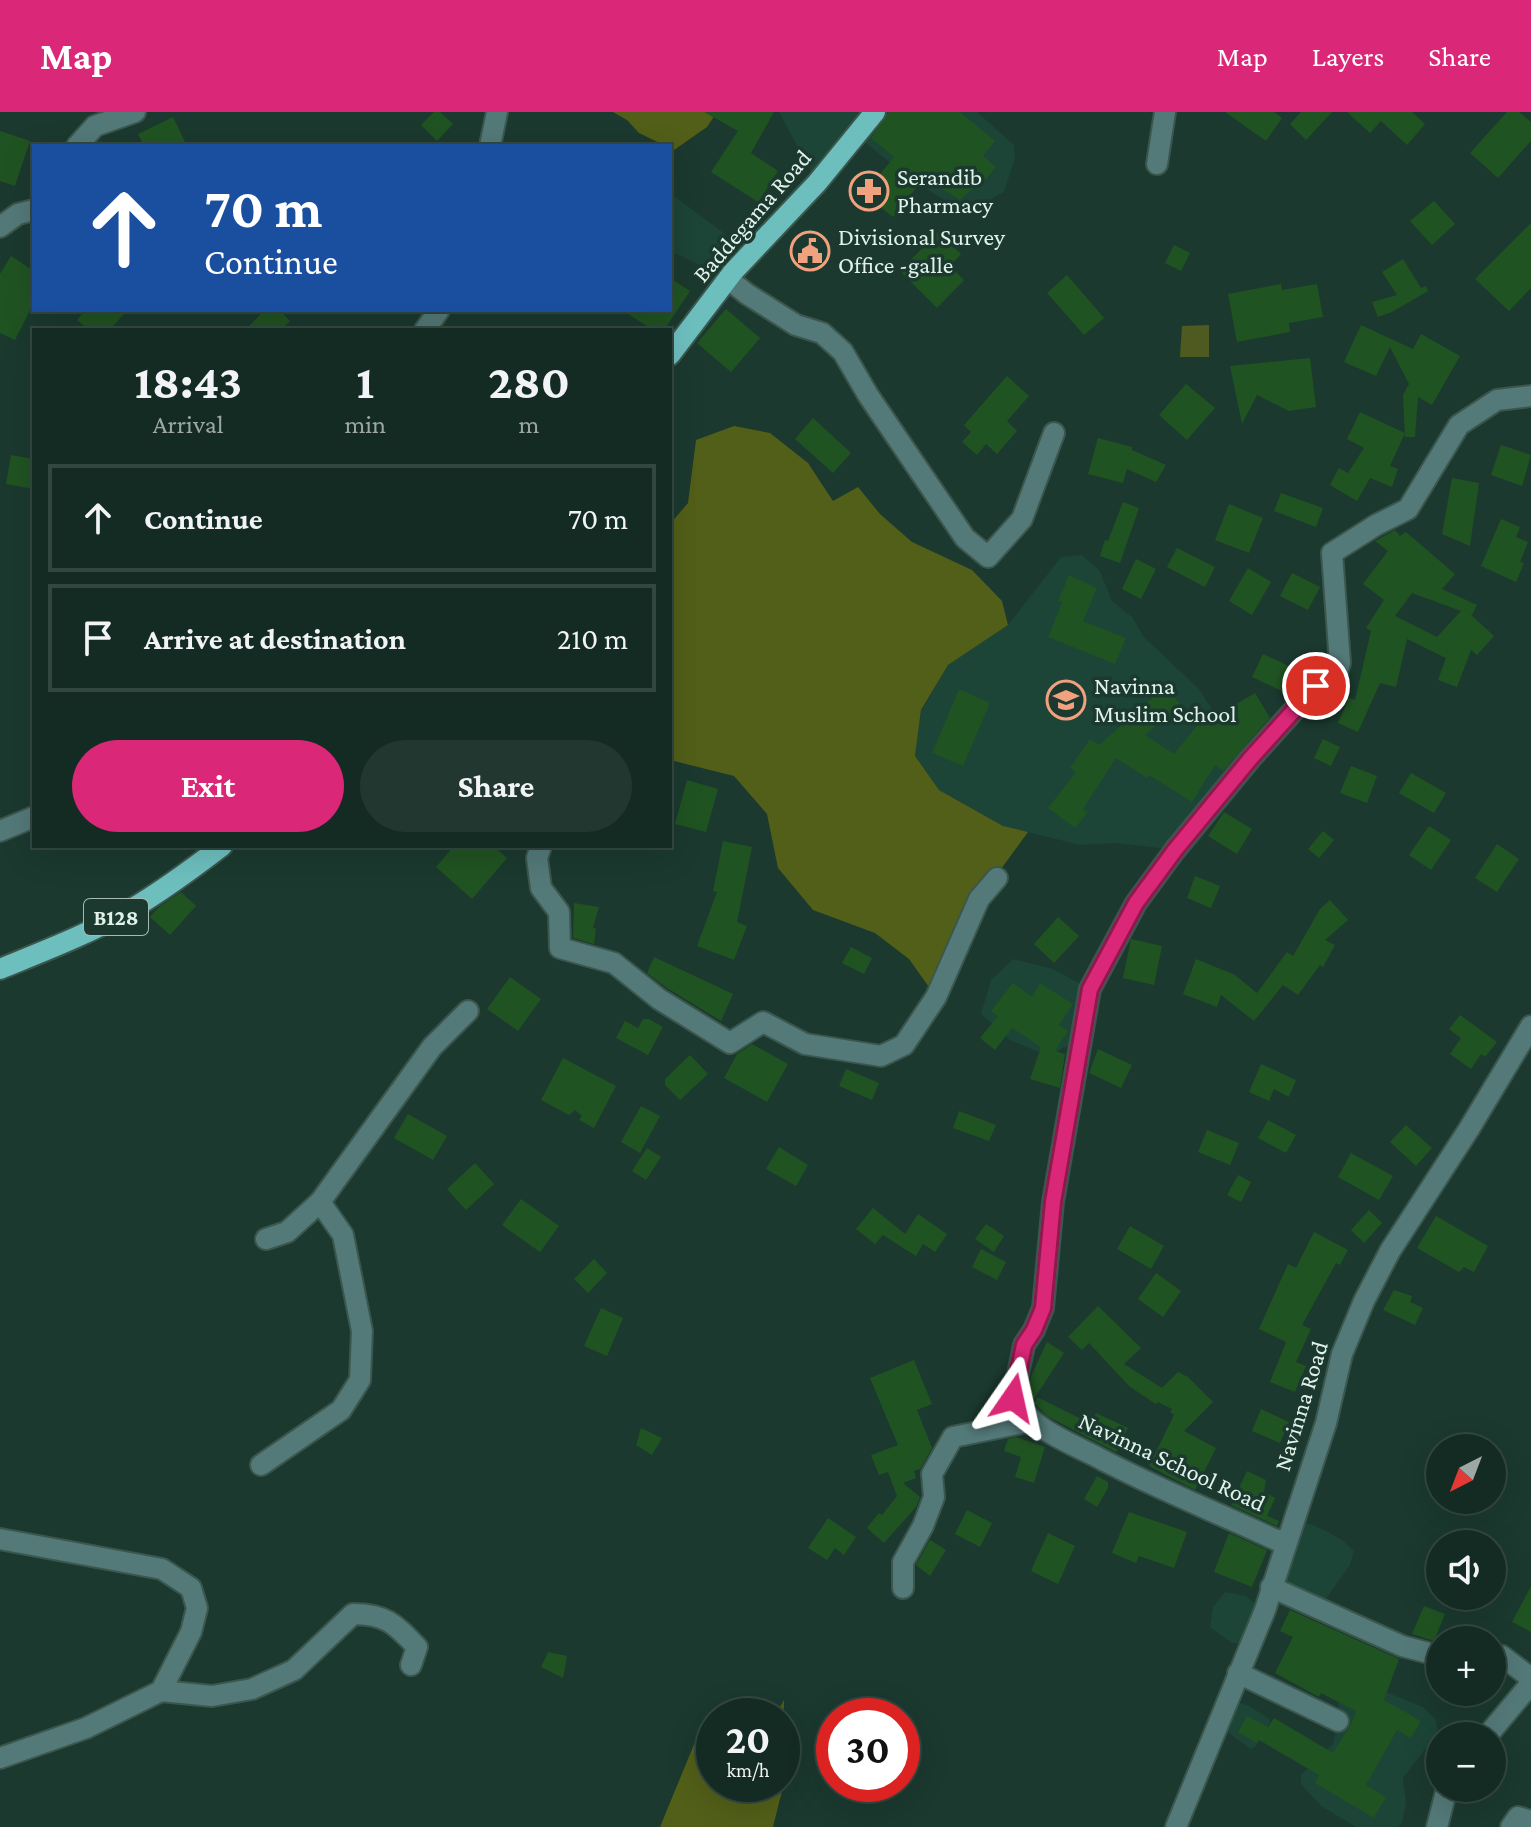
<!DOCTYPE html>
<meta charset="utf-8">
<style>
:root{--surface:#142b23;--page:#213730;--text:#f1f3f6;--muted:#9da7a6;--line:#334741;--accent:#db2777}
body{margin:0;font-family:"Crimson Pro",serif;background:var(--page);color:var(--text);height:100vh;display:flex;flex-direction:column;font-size:30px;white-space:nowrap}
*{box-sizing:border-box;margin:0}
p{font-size:26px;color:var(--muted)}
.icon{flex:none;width:44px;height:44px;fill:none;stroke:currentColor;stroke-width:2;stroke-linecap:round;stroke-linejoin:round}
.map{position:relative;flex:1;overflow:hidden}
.sheet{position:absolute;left:32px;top:216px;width:640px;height:520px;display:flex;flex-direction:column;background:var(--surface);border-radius:0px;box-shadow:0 8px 32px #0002,0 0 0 2px var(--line)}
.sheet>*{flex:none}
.top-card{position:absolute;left:32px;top:32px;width:640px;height:168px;border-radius:0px;box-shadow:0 8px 32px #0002,0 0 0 2px var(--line);background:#1a4fa0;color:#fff;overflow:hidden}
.needle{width:52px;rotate:222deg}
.fabs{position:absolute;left:1426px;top:1322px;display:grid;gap:16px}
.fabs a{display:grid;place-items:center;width:80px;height:80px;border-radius:50%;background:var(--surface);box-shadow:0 8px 32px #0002,0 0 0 2px var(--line);font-size:40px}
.speed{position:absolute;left:696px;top:1586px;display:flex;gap:16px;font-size:40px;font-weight:700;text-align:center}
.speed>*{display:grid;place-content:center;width:104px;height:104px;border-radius:50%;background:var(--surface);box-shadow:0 8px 32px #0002,0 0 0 2px var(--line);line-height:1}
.speed small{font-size:20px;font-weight:400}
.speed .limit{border:12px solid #d22;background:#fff;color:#111}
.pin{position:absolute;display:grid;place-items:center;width:68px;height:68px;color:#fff;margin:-34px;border:4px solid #fff;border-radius:50%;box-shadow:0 2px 8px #0007}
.me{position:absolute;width:88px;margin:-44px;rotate:11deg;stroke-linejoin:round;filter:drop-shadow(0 0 6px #0008)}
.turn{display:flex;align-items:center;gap:28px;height:168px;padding:0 40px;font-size:36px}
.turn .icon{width:104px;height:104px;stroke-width:2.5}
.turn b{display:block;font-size:56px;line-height:68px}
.eta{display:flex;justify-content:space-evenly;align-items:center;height:136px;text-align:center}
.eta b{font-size:48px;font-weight:700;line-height:56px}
.action{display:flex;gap:16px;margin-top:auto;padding:16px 40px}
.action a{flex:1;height:92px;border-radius:48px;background:var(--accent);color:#fff;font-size:32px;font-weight:700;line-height:92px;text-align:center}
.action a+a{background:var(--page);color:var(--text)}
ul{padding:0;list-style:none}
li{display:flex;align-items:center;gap:24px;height:108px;margin:0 16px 12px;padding:0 24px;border:4px solid var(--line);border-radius:0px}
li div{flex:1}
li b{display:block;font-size:30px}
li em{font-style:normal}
header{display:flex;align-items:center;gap:48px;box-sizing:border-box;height:112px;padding:0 40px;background:var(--accent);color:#fff}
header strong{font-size:38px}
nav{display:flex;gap:44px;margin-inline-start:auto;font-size:28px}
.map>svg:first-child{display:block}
.built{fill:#1c4437}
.green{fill:#4f5a21}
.forest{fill:#525f18}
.building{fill:#205322;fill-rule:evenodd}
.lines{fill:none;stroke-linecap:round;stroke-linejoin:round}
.minor-casing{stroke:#3b574d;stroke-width:24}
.major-casing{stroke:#3b574d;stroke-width:24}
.minor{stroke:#537978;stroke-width:20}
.major{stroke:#6dbfbe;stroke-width:20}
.route-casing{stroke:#8e194d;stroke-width:20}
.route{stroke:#db2777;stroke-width:14}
.labels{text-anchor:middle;stroke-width:7;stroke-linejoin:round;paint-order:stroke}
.shield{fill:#1b392f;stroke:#a6bab3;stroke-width:2}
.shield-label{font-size:22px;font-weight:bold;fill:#e1f2eb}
.poi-label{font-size:24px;fill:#e1f2eb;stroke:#1b392f;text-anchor:start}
.street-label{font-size:24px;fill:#e1f2eb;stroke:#1b392f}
</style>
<header>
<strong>Map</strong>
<nav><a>Map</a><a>Layers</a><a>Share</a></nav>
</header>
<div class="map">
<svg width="1531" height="1715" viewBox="0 0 1531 1715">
<rect width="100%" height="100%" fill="#1b392f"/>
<g class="built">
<polygon points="779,0 977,0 1014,33 1015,46 1004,80 972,98 946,89 913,69 857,24 817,71"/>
<polygon points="670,81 725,122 733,160 728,167 670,139"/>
<polygon points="1082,443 1100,459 1112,489 1133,506 1143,524 1199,577 1234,631 1250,647 1175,738 1116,731 1080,733 1003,714 939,678 915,644 921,599 948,553 1008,513 1061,445"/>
<polygon points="1013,847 1053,857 1090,877 1079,932 1062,936 1052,946 1010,928 981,902 991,868"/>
<polygon points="1293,1408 1311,1412 1328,1420 1342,1428 1354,1439 1350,1453 1318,1498 1271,1475"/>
<polygon points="1225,1480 1245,1484 1265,1498 1251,1531 1232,1531 1210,1515 1213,1495"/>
<polygon points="1349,1565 1423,1595 1435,1606 1438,1617 1429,1632 1403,1666 1406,1690 1402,1711 1398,1715 1356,1715 1321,1694 1301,1672 1301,1663 1333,1632 1340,1603 1336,1580"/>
<polygon points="1227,1587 1249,1594 1268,1606 1270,1610 1255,1635 1251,1637 1216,1612"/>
</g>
<polygon class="green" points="1209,213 1209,245 1180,245 1182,214"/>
<g class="forest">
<polygon points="613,0 717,0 707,15 674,38 639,21 627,8"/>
<polygon points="734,314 770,321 808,351 833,389 858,375 880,402 912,430 972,458 1002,489 1008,513 948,553 921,598 915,644 939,678 1003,714 1028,720 979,787 936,885 909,847 875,821 813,798 778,756 767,702 734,664 670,648 670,412 688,391 696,328"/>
<polygon points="784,1588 782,1679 773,1715 660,1715 702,1613 714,1628 714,1672 782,1672 782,1604 775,1604"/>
</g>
<g class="building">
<polygon points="434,0 440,0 453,12 437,29 421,13"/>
<polygon points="704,0 774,0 751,41 778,59 758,90 711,60 738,19"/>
<polygon points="889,0 960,0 995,29 983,44 996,55 978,77 975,74 960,88 924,66 893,105 864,82 894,45 871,26"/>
<polygon points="1225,0 1274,0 1282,6 1266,29"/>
<polygon points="1301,0 1332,0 1306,28 1290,12"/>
<polygon points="1347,0 1412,0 1425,12 1407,33 1381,9 1370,21"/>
<polygon points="1507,0 1519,0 1531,10 1531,29 1498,66 1470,41"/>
<polygon points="173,5 187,34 144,34 138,22"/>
<polygon points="0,19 30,29 15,74 0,69"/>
<polygon points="1434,89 1455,112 1432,133 1410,109"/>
<polygon points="1531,111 1531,176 1509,199 1475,167"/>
<polygon points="938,120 961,142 950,154 964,168 937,196 900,159"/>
<polygon points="1174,133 1190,141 1181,159 1165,151"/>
<polygon points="11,144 34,159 34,190 15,228 0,221 0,162"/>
<polygon points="1403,147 1421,176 1426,174 1428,179 1392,200 1378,205 1372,190 1397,183 1382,160"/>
<polygon points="1067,163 1104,206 1084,223 1047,181"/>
<polygon points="670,166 690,179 664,218 653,218 622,198 670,198"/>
<polygon points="1281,172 1282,178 1317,172 1323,205 1289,211 1290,220 1237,230 1228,182"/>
<polygon points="726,197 760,226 731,260 697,231"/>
<polygon points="85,198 127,198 110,218 89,218 77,208"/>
<polygon points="265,198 279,198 290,209 281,218 245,218"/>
<polygon points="1361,213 1413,237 1421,222 1460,244 1432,293 1418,285 1415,325 1405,325 1403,283 1409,272 1390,235 1376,264 1344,250"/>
<polygon points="1310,246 1316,295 1289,299 1257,283 1242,312 1230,254"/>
<polygon points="1007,264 1029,284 1007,309 1017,319 997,342 986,332 977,343 962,330 971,320 964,313"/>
<polygon points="1186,272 1215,296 1187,328 1159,303"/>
<polygon points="1360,300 1405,321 1390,354 1398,357 1392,375 1370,366 1357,389 1330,373 1339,356 1348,361 1364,336 1347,327"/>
<polygon points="813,306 851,341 833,361 795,327"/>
<polygon points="1098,326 1132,335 1132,338 1166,353 1156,370 1127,357 1123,371 1088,362"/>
<polygon points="1501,333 1531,343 1522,374 1491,363"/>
<polygon points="11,343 34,347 34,377 6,372"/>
<polygon points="1452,366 1479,371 1470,434 1442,422"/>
<polygon points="1281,381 1323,396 1316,415 1274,399"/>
<polygon points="1123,390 1139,396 1120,451 1100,444 1105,428 1108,429"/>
<polygon points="1229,392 1263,406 1249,441 1215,428"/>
<polygon points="1501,407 1520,415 1516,425 1528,430 1520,450 1524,451 1516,470 1481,454"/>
<path d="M 1395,418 L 1400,424 L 1406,420 L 1455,462 L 1442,477 L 1477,493 L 1472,503 L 1470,502 L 1494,524 L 1477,543 L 1471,538 L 1457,575 L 1438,568 L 1446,546 L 1407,527 L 1396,575 L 1380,571 L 1358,620 L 1338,611 L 1349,586 L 1355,588 L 1371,519 L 1366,516 L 1384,488 L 1363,472 L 1388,439 L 1375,429 ZM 1412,481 L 1461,499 L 1437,525 L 1395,504 Z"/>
<polygon points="1177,436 1215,455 1205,475 1167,455"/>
<polygon points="1136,447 1156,457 1141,487 1122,477"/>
<polygon points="1248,456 1271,470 1252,503 1229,489"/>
<polygon points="1292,461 1320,475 1308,498 1280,484"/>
<polygon points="1069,463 1097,476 1083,509 1126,526 1115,552 1048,525 1062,490 1058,489"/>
<polygon points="1263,542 1301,560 1290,583 1252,565"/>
<polygon points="1165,575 1180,592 1145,623 1174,642 1199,611 1204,611 1255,581 1270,606 1223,659 1215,653 1192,690 1149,663 1147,666 1116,646 1083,697 1088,700 1075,716 1048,696 1076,660 1070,656 1090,627 1099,633"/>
<polygon points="959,577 990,591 963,654 932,641"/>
<polygon points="1323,627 1340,635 1331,654 1314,646"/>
<polygon points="1351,654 1377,664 1367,691 1340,681"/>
<polygon points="1411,661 1446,681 1434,701 1399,681"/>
<polygon points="687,668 718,677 706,720 675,712"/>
<polygon points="1224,700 1252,717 1237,742 1208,724"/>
<polygon points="1429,714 1451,728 1431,758 1409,743"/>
<polygon points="1323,719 1334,728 1319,746 1308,737"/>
<polygon points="723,729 752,735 737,810 747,814 734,848 697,834 717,780 713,779"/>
<polygon points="1497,732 1519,747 1497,780 1475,766"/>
<polygon points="454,734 493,734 507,746 472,787 436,755"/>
<polygon points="1195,764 1220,774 1211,796 1187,786"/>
<polygon points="181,780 196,794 170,823 150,805 159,795"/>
<polygon points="1330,788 1348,808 1325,828 1335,833 1323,855 1320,853 1298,883 1283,873 1254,909 1221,883 1217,895 1183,882 1196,847 1235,863 1257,881 1287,840 1293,844 1320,797"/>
<polygon points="574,791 599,795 593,815 596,817 594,832 573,826"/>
<polygon points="1058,805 1079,824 1054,851 1034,832"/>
<polygon points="1131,827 1162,834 1154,873 1123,866"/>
<polygon points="851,835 872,846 864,862 842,851"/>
<polygon points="654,845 733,882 721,909 667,876 647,861"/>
<polygon points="510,865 541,887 518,919 487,897"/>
<polygon points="1013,871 1032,885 1040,871 1073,892 1059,913 1068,919 1055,939 1065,942 1060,976 1030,967 1041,935 1012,916 995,938 980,926 998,904 991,899"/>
<polygon points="1460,903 1497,930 1485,945 1481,942 1471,957 1450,942 1461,926 1449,917"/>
<polygon points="643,907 649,907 663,915 648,943 616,926 625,909 638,916"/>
<polygon points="752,932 788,952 767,990 724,966 737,942"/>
<polygon points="1098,937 1132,953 1121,976 1089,961"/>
<polygon points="690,943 708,962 680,988 665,973 665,967"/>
<polygon points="563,946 616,974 594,1016 579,1008 582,1004 575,998 569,1003 541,988"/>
<polygon points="1261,952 1296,968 1289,985 1274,977 1269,989 1249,980"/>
<polygon points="846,957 879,971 872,988 839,974"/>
<polygon points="641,994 660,1004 640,1041 621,1030"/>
<polygon points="959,999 996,1013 989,1029 953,1016"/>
<polygon points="408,1002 447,1024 433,1048 394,1026"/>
<polygon points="1268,1008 1296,1023 1286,1041 1258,1026"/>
<polygon points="1406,1013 1432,1036 1416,1054 1390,1030"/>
<polygon points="1207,1018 1239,1031 1230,1053 1198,1040"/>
<polygon points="779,1035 808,1053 796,1074 766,1057"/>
<polygon points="647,1036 661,1045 646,1068 632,1059"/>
<polygon points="1351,1041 1393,1064 1379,1088 1338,1065"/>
<polygon points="475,1051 494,1072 466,1098 447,1077"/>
<polygon points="1238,1063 1251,1070 1241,1090 1227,1083"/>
<polygon points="521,1087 559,1114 540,1140 502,1113"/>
<polygon points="873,1096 905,1122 918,1102 947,1122 935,1140 923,1132 916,1144 883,1123 875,1132 856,1117"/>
<polygon points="1369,1098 1382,1111 1364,1131 1351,1118"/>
<polygon points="1436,1104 1488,1134 1474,1160 1464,1155 1459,1160 1417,1136"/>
<polygon points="986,1112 1004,1124 994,1140 975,1127"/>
<polygon points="1130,1114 1164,1134 1151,1157 1117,1137"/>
<polygon points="1314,1120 1348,1138 1340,1153 1336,1151 1302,1213 1311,1217 1296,1250 1306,1254 1295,1280 1270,1270 1286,1230 1259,1217 1288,1152 1296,1156"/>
<polygon points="981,1137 1006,1150 997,1168 972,1155"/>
<polygon points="594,1147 607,1161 588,1181 574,1167"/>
<polygon points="1156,1161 1181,1179 1163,1205 1138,1187"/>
<polygon points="1394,1178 1412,1184 1410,1190 1423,1196 1415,1213 1383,1198"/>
<polygon points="1098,1194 1141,1236 1124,1252 1162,1276 1178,1260 1188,1265 1213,1290 1184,1319 1216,1336 1195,1378 1149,1354 1174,1303 1170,1300 1172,1297 1158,1290 1156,1292 1130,1275 1089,1231 1082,1238 1068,1225"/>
<polygon points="601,1196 623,1206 607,1244 584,1234"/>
<polygon points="1047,1230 1064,1241 1032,1290 1027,1283 1031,1264"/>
<polygon points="914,1248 932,1292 917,1298 932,1336 920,1357 914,1359 916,1366 903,1371 920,1385 916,1395 884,1431 867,1416 879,1401 882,1403 897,1384 888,1360 879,1363 871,1343 898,1333 870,1266"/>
<polygon points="1037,1285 1091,1312 1096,1301 1128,1316 1116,1340 1047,1304 1034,1291"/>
<polygon points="1261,1297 1289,1310 1280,1331 1252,1319"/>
<polygon points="641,1316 662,1326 652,1343 636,1333"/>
<polygon points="1016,1325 1045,1335 1034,1371 1015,1365 1021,1345 1004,1339 1008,1327"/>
<polygon points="1247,1359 1266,1368 1264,1380 1275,1386 1267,1404 1279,1409 1277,1414 1231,1393"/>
<polygon points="1097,1364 1108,1370 1108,1376 1097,1395 1084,1387"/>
<polygon points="967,1398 992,1411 980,1435 955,1422"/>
<polygon points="1129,1400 1187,1420 1174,1456 1139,1444 1136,1451 1112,1441"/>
<polygon points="828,1406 856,1425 844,1443 835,1436 827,1448 808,1436"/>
<polygon points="1048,1421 1075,1434 1058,1472 1031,1459"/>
<polygon points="1229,1421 1267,1438 1252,1475 1214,1460"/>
<polygon points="930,1428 946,1438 930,1464 916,1453"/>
<polygon points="1531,1474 1531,1520 1512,1510"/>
<polygon points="1424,1494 1445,1502 1434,1529 1412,1522"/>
<polygon points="1290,1498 1399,1547 1384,1588 1421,1609 1411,1626 1397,1618 1366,1673 1386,1685 1374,1706 1315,1671 1319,1663 1259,1628 1257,1631 1238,1620 1247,1604 1268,1615 1274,1606 1333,1641 1350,1614 1356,1599 1321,1581 1319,1585 1275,1561 1293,1525 1280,1519"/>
<polygon points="548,1540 567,1544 563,1566 541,1555"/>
</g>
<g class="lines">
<defs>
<g id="minor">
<polyline points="77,34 95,14 135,0"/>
<polyline points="490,34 497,0"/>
<polyline points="1157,52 1165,0"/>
<polyline points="0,115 18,102 34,98"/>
<polyline points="728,167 747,182 796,213 822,221 843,240 868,283 965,426 988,445 1022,407 1054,321"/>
<polyline points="425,218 439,198"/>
<polyline points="0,719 34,705"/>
<polyline points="541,734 537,746 541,776 559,800 560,836 614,851 659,887 730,931 763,910 805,932 881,944 904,933 936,885 979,787 997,766"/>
<polyline points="266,1127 287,1120 320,1090 432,935 468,899"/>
<polyline points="261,1353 341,1298 360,1268 362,1219 343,1123 320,1090"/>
<polyline points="0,1427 162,1457 191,1476 197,1496 191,1520 161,1579 86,1616 0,1646"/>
<path d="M 1287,1428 L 1276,1428 C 1216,1400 1155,1376 1097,1345 C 1066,1329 1032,1317 1013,1286 L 1024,1233 L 1034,1218 L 1043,1196 L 1053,1090 L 1090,877 L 1136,791 L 1175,738 L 1250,647 L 1316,574 L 1333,572 L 1340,551 L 1332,441 L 1376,413 L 1408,397 L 1459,313 L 1497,288 L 1531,284"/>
<polyline points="1271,1475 1402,1534 1440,1544"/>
<polyline points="903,1476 903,1450 923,1414 934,1385 932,1362 953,1325 1032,1309"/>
<polyline points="1492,1544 1502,1544 1531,1566"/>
<polyline points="1238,1561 1338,1609"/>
<path d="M 161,1579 L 212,1584 L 252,1577 L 294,1558 L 353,1502 C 386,1502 395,1512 417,1535 L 411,1553"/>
<polyline points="1487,1624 1528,1575 1530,1565"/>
<polyline points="1176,1715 1265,1498 1326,1311 1342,1242 1364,1189 1390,1139 1469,1017 1531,914"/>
<polyline points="1437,1715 1447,1676"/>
<polyline points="1511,1715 1518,1705 1531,1709"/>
</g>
<g id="major">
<polyline points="670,243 733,160 817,71 875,0"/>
<path d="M 0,857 C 44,839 89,822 130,798 C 162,779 192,757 222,734"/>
</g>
</defs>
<use href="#minor" class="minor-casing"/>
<use href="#major" class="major-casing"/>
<use href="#minor" class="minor"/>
<use href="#major" class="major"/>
</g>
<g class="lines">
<defs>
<polyline id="route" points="1013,1286 1024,1233 1034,1218 1043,1196 1053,1090 1090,877 1136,791 1175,738 1250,647 1316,574"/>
</defs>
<use href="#route" class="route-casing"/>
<use href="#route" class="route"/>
</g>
<defs>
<symbol id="pharmacy-ring" viewBox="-11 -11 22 22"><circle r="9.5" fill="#1b392f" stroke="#f2a17e" stroke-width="1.5"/><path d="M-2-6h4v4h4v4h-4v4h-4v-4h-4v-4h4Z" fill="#f2a17e"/></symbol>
<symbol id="civic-ring" viewBox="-11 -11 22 22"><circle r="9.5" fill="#1b392f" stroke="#f2a17e" stroke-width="1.5"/><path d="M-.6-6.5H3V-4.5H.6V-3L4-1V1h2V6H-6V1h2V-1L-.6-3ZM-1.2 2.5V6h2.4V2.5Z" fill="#f2a17e"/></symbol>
<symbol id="school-ring" viewBox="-11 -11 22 22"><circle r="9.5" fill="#1b392f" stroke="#f2a17e" stroke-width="1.5"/><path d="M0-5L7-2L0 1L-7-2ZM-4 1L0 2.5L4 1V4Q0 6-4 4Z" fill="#f2a17e"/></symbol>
</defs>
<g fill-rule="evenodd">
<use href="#pharmacy-ring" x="847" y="57" width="44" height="44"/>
<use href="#civic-ring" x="788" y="117" width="44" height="44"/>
<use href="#school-ring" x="1044" y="566" width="44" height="44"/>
</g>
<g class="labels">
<rect class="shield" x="84" y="787" width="64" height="36" rx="6"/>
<g class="shield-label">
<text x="116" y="813">B128</text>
</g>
<g class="poi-label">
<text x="897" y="73">Serandib<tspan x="897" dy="28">Pharmacy</tspan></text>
<text x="838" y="133">Divisional Survey<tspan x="838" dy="28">Office -galle</tspan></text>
<text x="1094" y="582">Navinna<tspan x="1094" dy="28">Muslim School</tspan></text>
</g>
<g class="street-label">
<text transform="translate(752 104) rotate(-49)" y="8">Baddegama Road</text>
<text transform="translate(1301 1294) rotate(-73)" y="8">Navinna Road</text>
<text transform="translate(1172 1350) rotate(25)" y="8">Navinna School Road</text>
</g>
</g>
</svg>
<div class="fabs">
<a><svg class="needle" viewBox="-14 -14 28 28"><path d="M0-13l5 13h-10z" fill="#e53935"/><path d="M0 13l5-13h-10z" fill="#9da7a6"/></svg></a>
<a><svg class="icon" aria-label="sound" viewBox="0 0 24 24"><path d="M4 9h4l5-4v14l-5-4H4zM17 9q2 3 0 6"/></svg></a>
<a>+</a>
<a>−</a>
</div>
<div class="speed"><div>20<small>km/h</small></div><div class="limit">30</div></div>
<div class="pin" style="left:1316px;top:574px;background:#d93025"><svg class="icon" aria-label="arrive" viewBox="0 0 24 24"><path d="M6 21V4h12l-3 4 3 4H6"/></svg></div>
<svg class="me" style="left:1013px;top:1286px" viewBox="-20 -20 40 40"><path d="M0-17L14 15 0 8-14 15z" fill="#db2777" stroke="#fff" stroke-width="4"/></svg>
<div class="top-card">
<div class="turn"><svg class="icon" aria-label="ahead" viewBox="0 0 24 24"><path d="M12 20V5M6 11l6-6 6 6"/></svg><div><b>70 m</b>Continue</div></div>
</div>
<section class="sheet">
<div class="eta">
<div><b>18:43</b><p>Arrival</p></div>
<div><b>1</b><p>min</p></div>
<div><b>280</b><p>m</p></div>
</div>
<ul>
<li><svg class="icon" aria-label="ahead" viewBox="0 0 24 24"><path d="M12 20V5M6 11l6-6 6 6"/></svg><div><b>Continue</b></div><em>70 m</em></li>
<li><svg class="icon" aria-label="arrive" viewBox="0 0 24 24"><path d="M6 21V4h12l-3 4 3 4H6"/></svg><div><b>Arrive at destination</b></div><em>210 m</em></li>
</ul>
<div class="action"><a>Exit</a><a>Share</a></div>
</section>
</div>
